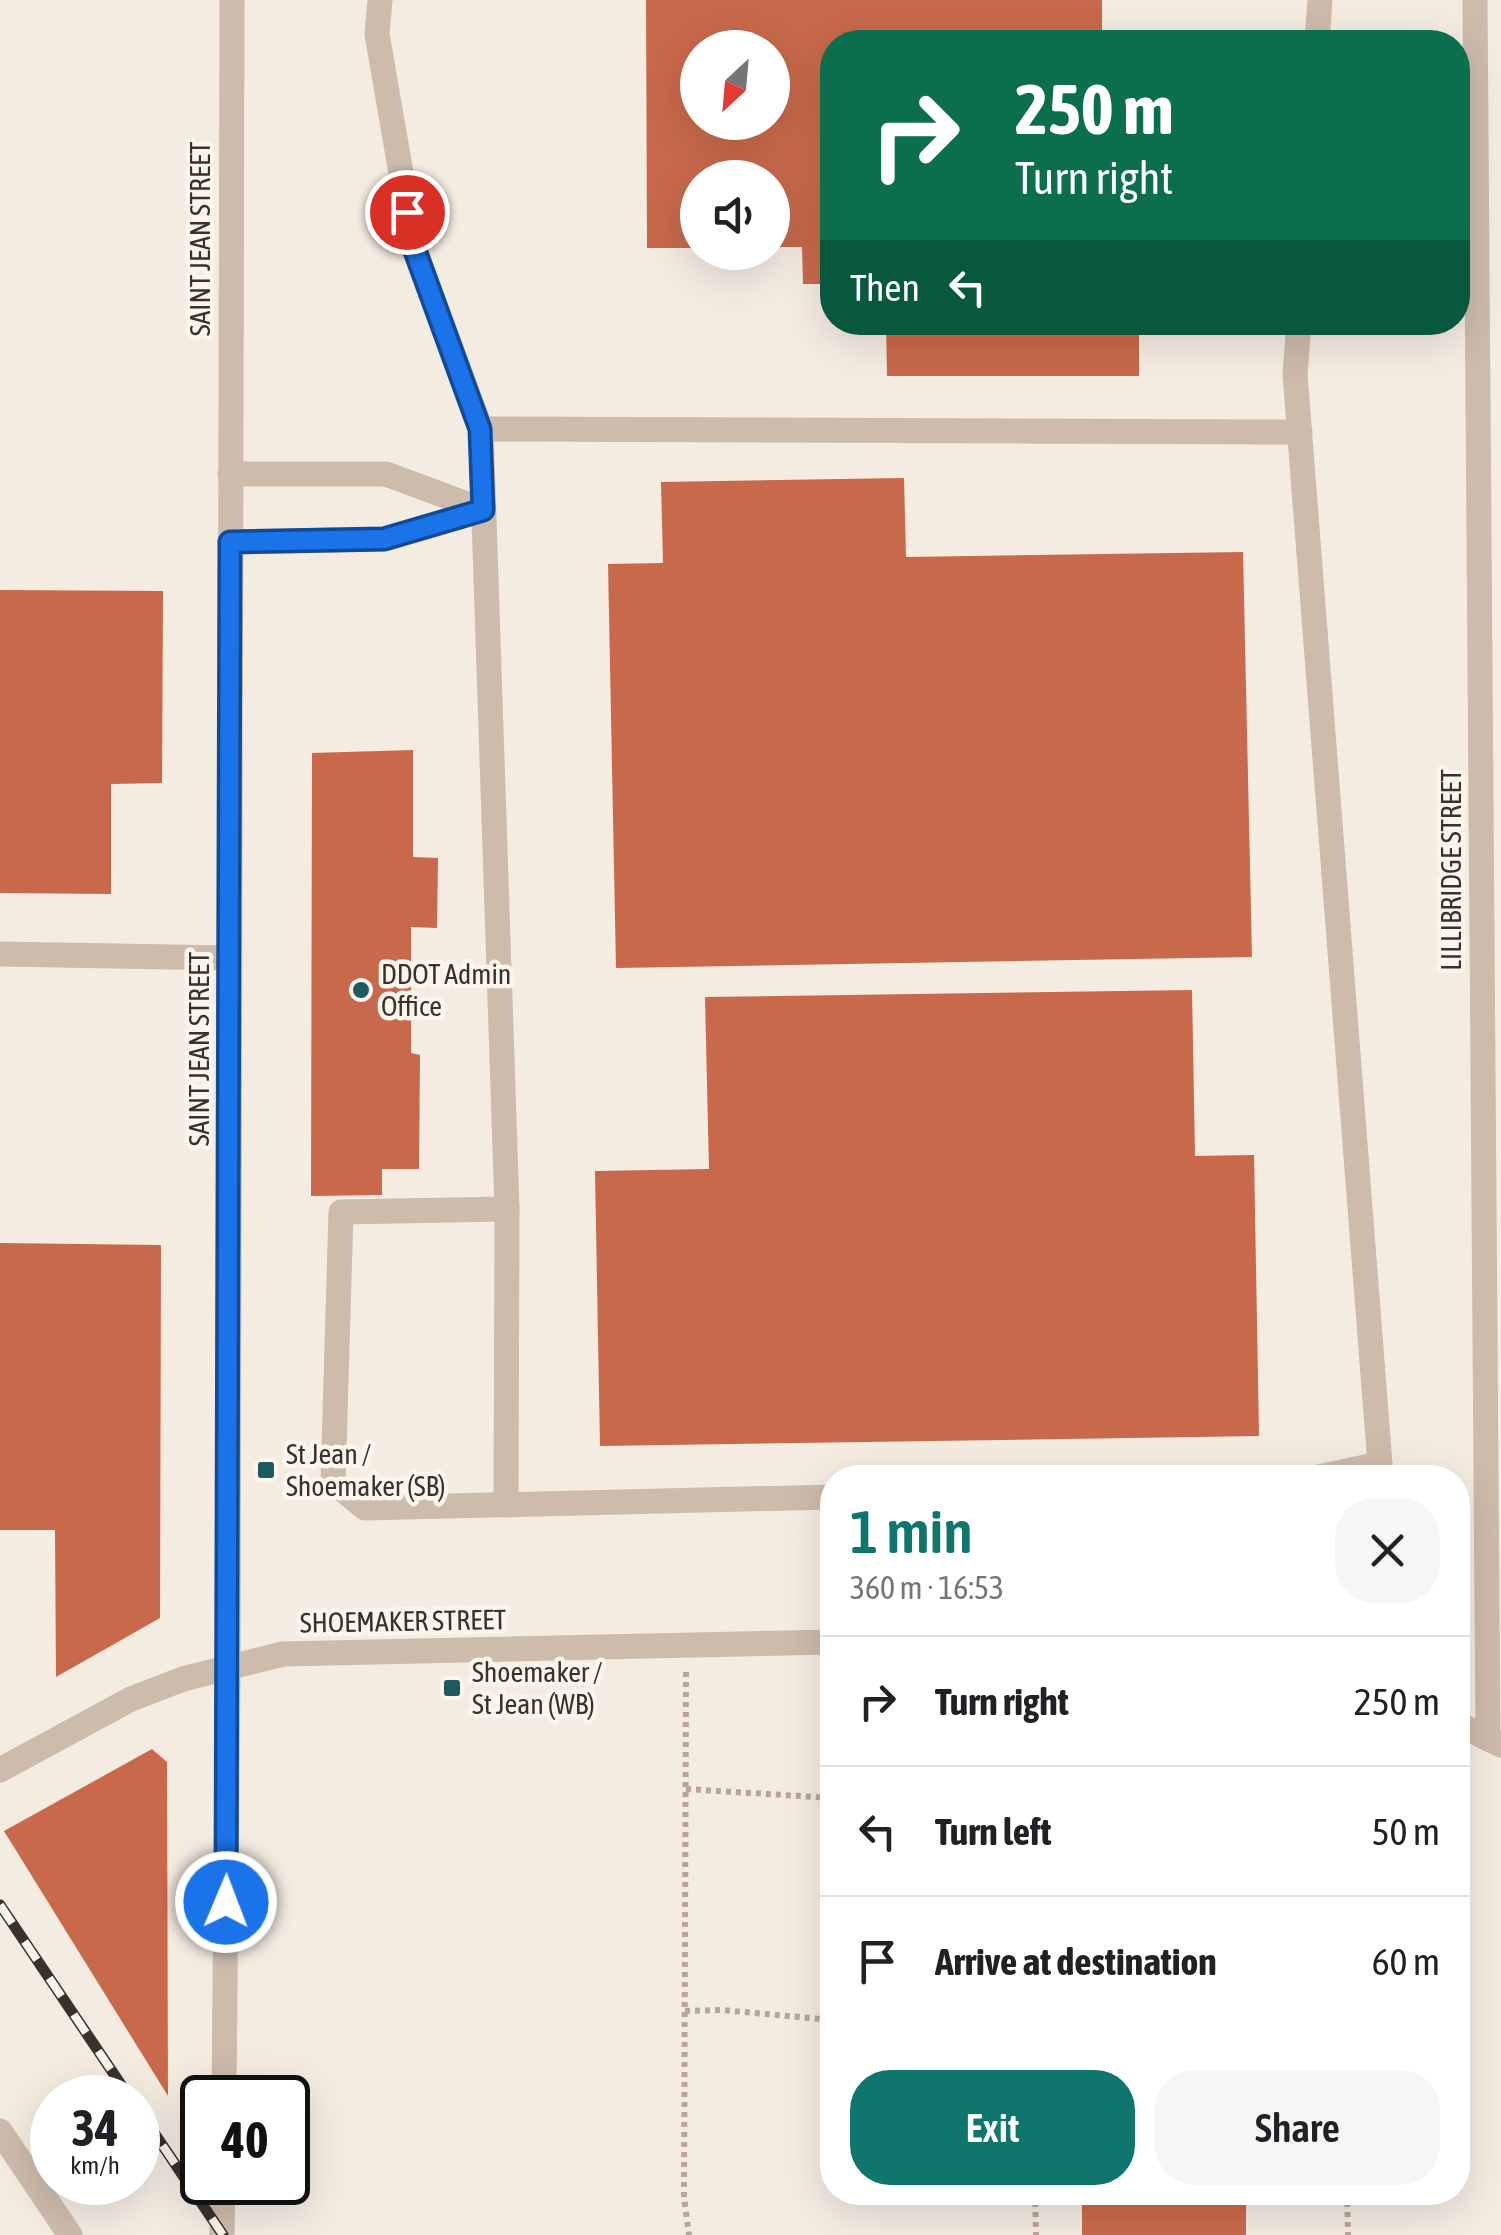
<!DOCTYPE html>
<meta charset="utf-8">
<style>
:root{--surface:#fff;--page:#f6f6f6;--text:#202124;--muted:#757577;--line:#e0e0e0;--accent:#0f766e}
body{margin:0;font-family:"Asap Condensed",sans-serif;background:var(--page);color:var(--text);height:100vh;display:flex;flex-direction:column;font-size:38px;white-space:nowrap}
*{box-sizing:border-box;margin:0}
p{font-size:32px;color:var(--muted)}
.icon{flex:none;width:55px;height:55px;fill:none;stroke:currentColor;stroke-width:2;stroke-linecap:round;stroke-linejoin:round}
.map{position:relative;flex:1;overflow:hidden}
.panel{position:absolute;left:820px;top:1465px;width:650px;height:740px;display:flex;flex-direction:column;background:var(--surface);border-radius:40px;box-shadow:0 10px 40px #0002}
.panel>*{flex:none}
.banner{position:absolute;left:820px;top:30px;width:650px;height:305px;border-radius:40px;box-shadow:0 10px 40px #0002;background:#0b6e4f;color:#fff;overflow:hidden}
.needle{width:65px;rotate:206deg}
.tools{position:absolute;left:680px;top:30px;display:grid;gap:20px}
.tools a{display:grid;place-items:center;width:110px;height:110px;border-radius:50%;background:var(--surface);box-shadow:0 10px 40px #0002;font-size:50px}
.speed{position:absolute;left:30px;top:2075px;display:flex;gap:20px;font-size:50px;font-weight:700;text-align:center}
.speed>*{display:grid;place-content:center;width:130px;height:130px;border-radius:50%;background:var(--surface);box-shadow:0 10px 40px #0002;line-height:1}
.speed small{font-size:25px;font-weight:400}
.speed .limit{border:5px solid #111;border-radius:15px;background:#fff;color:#111}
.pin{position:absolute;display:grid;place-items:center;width:85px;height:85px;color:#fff;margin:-42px;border:5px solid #fff;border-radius:50%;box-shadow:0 2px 10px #0007}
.me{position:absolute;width:110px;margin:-55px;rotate:1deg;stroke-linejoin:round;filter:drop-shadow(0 0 8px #0008)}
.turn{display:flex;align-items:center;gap:35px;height:210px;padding:0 30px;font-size:45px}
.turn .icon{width:130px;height:130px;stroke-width:2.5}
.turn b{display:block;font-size:70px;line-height:85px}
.then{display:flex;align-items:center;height:95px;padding:0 30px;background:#0003;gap:20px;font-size:38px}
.round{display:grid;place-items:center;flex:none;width:105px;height:105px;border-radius:40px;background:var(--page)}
.overview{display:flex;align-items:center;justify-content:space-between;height:170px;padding:0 30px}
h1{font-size:60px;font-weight:600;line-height:75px;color:var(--accent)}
.cta{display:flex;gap:20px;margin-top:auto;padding:20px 30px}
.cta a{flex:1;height:115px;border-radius:40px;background:var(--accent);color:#fff;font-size:40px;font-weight:600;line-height:115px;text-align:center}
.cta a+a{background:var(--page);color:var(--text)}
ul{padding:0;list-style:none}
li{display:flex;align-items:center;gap:30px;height:130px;padding:0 30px;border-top:2px solid var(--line)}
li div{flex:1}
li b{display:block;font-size:38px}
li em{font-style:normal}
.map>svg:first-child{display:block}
.building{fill:#c8694b;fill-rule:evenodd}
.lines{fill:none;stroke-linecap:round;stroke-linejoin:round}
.path{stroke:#b9a596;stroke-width:6;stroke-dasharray:5 5;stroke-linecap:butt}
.minor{stroke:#cdbbac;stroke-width:25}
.rail-casing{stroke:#3b302b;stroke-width:11}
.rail{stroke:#fbf5ee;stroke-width:8;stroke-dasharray:22;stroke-linecap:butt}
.route-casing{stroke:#114b97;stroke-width:25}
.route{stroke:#1a73e8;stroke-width:18}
.poi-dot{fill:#1f5a5e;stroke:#fbf5ee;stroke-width:4}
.labels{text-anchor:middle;stroke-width:9;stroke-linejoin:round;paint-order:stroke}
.street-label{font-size:28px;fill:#3b302b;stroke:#fbf5ee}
.poi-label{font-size:28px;fill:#3b302b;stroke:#fbf5ee;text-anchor:start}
</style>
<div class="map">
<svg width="1501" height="2235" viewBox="0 0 1501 2235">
<rect width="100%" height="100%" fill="#f4ebe1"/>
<g class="building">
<path d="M 646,0 L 1102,0 L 1102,36 L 1052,36 L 1052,42 L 832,42 L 832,284 L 803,284 L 802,247 L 772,247 L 772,178 L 698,178 L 698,248 L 647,248 ZM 698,48 L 772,48 L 772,122 L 698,122 Z"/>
<polygon points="886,322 1139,322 1139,376 887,376"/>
<polygon points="904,478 906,557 1243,552 1252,957 616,968 608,564 663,563 661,482"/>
<polygon points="0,590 163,591 162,783 111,784 111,894 0,893"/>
<polygon points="413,750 413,857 438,858 437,928 411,927 411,1053 420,1055 419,1169 382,1169 382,1195 311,1196 312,753"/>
<polygon points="1192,990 1195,1156 1254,1155 1259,1436 600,1446 595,1171 709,1169 705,997"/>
<polygon points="0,1243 161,1245 160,1618 56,1677 55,1530 0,1530"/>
<polygon points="152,1749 167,1762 168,2096 4,1831"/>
<rect x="1082" y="2192" width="164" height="43"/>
</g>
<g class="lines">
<g class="path">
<polyline points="686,1672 684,2197 689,2235"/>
<polyline points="686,1789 832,1798"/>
<polyline points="685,2011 722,2010 832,2020"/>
<polyline points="1035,2192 1036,2235"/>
<polyline points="1347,2192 1348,2235"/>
</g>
<g class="minor">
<polyline points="380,0 377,34 414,248 481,429 507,1209 341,1212 333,1482 365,1508 832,1497"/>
<polyline points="1475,0 1488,1739"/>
<polyline points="1317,42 1320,0"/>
<polyline points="1299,322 1295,374 1380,1464 1371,1478"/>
<polyline points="481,429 1300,432"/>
<polyline points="230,474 386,474 483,510"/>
<polyline points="230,542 385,539 483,510"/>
<polyline points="0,954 229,958"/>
<polyline points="1313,1478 1380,1464"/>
<polyline points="506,1505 507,1209"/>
<polyline points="1458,1724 1501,1745"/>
<polyline points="0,1770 131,1699 183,1679 283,1654 832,1642"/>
<polyline points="224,2098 228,1668 232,0"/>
<polyline points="0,2131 70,2235"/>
<polyline points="222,2235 223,2182"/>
</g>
<defs>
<g id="rail">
<polyline points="0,1905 130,2098"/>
<polyline points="138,2109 223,2235"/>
</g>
</defs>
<use href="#rail" class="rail-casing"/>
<use href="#rail" class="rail"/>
</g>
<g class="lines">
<defs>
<polyline id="route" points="226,1902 230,542 384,539 483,510 480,429 414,248 407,212"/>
</defs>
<use href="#route" class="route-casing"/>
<use href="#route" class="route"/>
</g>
<g class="poi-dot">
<circle cx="361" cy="990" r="10"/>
<rect x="256" y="1460" width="20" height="20" rx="5"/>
<rect x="442" y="1678" width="20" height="20" rx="5"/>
</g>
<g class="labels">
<g class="street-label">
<text transform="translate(200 239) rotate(-90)" y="10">SAINT JEAN STREET</text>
<text transform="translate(1451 870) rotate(-90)" y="10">LILLIBRIDGE STREET</text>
<text transform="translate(199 1049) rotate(-90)" y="10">SAINT JEAN STREET</text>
<text transform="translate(403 1621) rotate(-1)" y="10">SHOEMAKER STREET</text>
</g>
<g class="poi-label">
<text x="381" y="984">DDOT Admin<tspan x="381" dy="32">Office</tspan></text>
<text x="286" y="1464">St Jean /<tspan x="286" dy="32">Shoemaker (SB)</tspan></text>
<text x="472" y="1682">Shoemaker /<tspan x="472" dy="32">St Jean (WB)</tspan></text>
</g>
</g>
</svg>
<div class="tools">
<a><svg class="needle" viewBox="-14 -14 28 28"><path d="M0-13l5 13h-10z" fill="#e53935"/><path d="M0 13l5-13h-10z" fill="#757577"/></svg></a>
<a><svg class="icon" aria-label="sound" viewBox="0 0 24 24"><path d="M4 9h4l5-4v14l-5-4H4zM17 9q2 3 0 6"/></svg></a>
</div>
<div class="speed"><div>34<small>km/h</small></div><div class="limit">40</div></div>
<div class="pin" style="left:407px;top:212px;background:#d93025"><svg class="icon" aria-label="arrive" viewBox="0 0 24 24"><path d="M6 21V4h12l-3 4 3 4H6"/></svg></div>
<svg class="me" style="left:226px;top:1902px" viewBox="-20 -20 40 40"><circle r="17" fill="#1a73e8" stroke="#fff" stroke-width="3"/><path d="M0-11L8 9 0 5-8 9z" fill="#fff"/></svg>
<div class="banner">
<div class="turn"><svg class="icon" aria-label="right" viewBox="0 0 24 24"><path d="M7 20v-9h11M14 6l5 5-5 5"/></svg><div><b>250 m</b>Turn right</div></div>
<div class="then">Then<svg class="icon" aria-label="left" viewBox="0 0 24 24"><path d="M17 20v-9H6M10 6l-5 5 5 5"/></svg></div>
</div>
<section class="panel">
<div class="overview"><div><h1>1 min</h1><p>360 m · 16:53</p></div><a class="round"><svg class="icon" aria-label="close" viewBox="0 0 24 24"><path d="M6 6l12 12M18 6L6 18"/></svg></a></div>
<ul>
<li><svg class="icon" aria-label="right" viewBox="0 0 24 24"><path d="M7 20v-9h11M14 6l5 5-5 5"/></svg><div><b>Turn right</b></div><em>250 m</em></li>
<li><svg class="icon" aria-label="left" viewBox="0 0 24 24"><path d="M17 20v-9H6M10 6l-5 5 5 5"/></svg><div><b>Turn left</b></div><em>50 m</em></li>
<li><svg class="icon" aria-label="arrive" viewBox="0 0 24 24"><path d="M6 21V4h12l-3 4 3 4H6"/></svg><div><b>Arrive at destination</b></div><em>60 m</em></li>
</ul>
<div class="cta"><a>Exit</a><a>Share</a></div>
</section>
</div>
